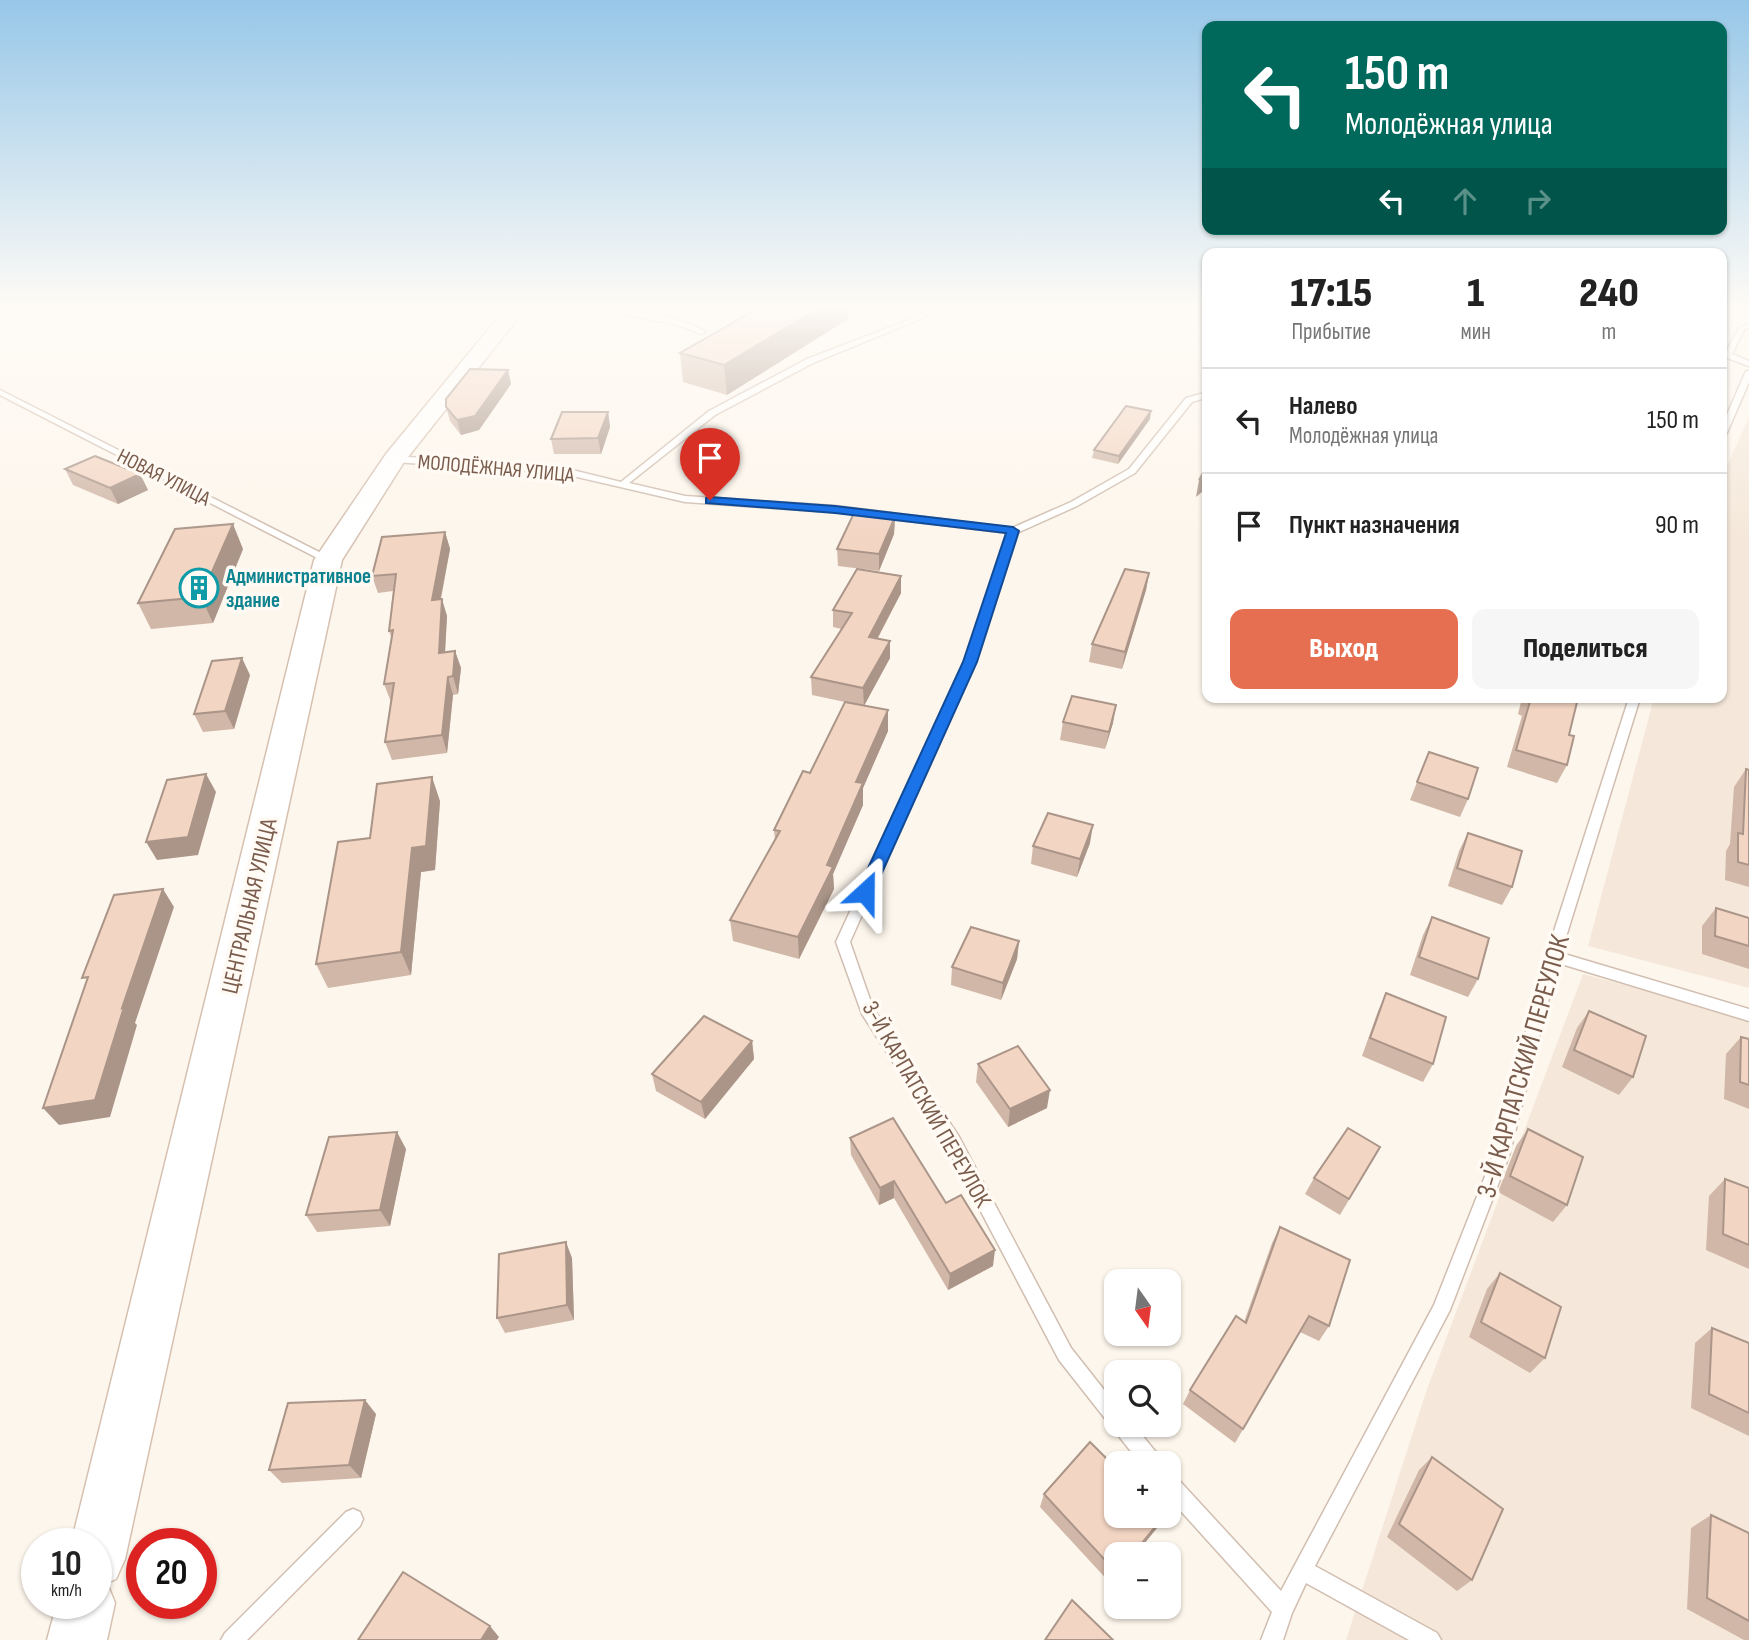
<!DOCTYPE html>
<html lang="ru">
<meta charset="utf-8">
<style>
:root{--surface:#fff;--page:#f6f6f6;--text:#222;--muted:#767676;--line:#e0e0e0;--accent:#e76f51}
body{margin:0;font-family:"Sofia Sans Condensed",sans-serif;background:var(--page);color:var(--text);height:100vh;display:flex;flex-direction:column;font-size:26px;white-space:nowrap}
*{box-sizing:border-box;margin:0}
p{font-size:23px;color:var(--muted)}
.icon{flex:none;width:38px;height:38px;fill:none;stroke:currentColor;stroke-width:2;stroke-linecap:round;stroke-linejoin:round}
.map{position:relative;flex:1;overflow:hidden}
.side{position:absolute;left:1202px;top:248px;width:525px;height:455px;display:flex;flex-direction:column;background:var(--surface);border-radius:14px;box-shadow:0 2px 5px #0004}
.side>*{flex:none}
.banner{position:absolute;left:1202px;top:21px;width:525px;height:214px;border-radius:14px;box-shadow:0 2px 5px #0004;background:#00695c;color:#fff;overflow:hidden}
.needle{width:46px;rotate:166deg}
.tools{position:absolute;left:1104px;top:1269px;display:grid;gap:14px}
.tools a{display:grid;place-items:center;width:77px;height:77px;border-radius:14px;background:var(--surface);box-shadow:0 2px 5px #0004;font-size:35px}
.speed{position:absolute;left:21px;top:1528px;display:flex;gap:14px;font-size:35px;font-weight:700;text-align:center}
.speed>*{display:grid;place-content:center;width:91px;height:91px;border-radius:50%;background:var(--surface);box-shadow:0 2px 5px #0004;line-height:1}
.speed small{font-size:18px;font-weight:400}
.speed .limit{border:10px solid #d22;background:#fff;color:#111}
.pin{position:absolute;display:grid;place-items:center;width:60px;height:60px;color:#fff;margin:-72px -30px;border-radius:50% 50% 50% 0;rotate:-45deg;box-shadow:0 0 7px #0007}
.pin .icon{rotate:45deg}
.me{position:absolute;width:77px;margin:-38px;rotate:24deg;stroke-linejoin:round;filter:drop-shadow(0 0 5px #0008)}
.turn{display:flex;align-items:center;gap:24px;height:147px;padding:0 28px;font-size:32px}
.turn .icon{width:91px;height:91px;stroke-width:2.5}
.turn b{display:block;font-size:49px;line-height:60px}
.lanes{display:flex;align-items:center;height:66px;padding:0 28px;background:#0003;justify-content:center;gap:35px;direction:ltr}
.lanes .off{opacity:.35}
.eta{display:flex;justify-content:space-evenly;align-items:center;height:119px;text-align:center}
.eta b{font-size:42px;font-weight:800;line-height:49px}
.primary-button{display:flex;gap:14px;margin-top:auto;padding:14px 28px}
.primary-button a{flex:1;height:80px;border-radius:14px;background:var(--accent);color:#fff;font-size:28px;font-weight:800;line-height:80px;text-align:center}
.primary-button a+a{background:var(--page);color:var(--text)}
ul{padding:0;list-style:none}
li{display:flex;align-items:center;gap:21px;height:105px;padding:0 28px;border-top:2px solid var(--line)}
li div{flex:1}
li b{display:block;font-size:26px}
li em{font-style:normal}
.map>svg:first-child{display:block}
.residential{fill:#f5e8da}
.lines{fill:none;stroke-linecap:round;stroke-linejoin:round}
.lane-casing{stroke:#d1beb0;stroke-width:3}
.secondary-casing{stroke:#d6c0b0;stroke-width:3}
.lane{fill:#fff;fill-rule:evenodd}
.secondary{fill:#fff;fill-rule:evenodd}
.wall{fill:#d1b7a8}
.shaded-wall{fill:#aa9588}
.building{fill:#f3d5c3;stroke:#aa9588;stroke-width:2}
.route{fill:#1a73e8;stroke:#114b97;stroke-width:2}
.labels{text-anchor:middle;stroke-width:7;stroke-linejoin:round;paint-order:stroke}
.far-street-label{font-size:21px;fill:#7a5c4d;stroke:#fffaf3}
.far-culture-label{font-size:21px;font-weight:bold;fill:#0d838f;stroke:#fffaf3;text-anchor:start}
.street-label{font-size:24px;fill:#7a5c4d;stroke:#fffaf3}
.near-street-label{font-size:28px;fill:#7a5c4d;stroke:#fffaf3}
</style>
<div class="map">
<svg width="1749" height="1640" viewBox="0 0 1749 1640">
<rect width="100%" height="100%" fill="#fdf6ec"/>
<g class="residential">
<polygon points="1749,417 1749,988 1588,946 1654,698 1722,698 1722,477"/>
<polygon points="1583,974 1749,1018 1749,1640 1346,1640 1426,1392"/>
</g>
<g class="lines">
<defs>
<g id="lane">
<path d="M 592,308 C 622,308 680,316 706,332 L 702,334 L 674,324 Z"/>
<polygon points="930,308 939,308 918,320 813,363 715,415 629,483 685,496 835,506 1012,528 1071,502 1129,469 1186,398 1208,392 1208,397 1192,402 1135,473 1077,506 1017,533 975,661 850,942 873,1008 958,1135 1071,1348 1116,1405 1116,1424 1133,1424 1159,1456 1162,1463 1140,1463 1059,1360 946,1145 862,1014 836,942 965,661 1008,533 835,512 685,502 560,473 394,462 390,459 394,456 560,467 621,482 709,411 807,359 914,318"/>
<polygon points="1749,324 1749,328 1744,330 1732,354 1749,361 1749,366 1722,356 1722,351 1726,352 1739,328"/>
<polygon points="1746,371 1749,371 1749,382 1726,435 1722,437 1722,426"/>
<polygon points="0,390 331,558 333,560 331,562 325,562 0,395"/>
<polygon points="1629,698 1640,698 1561,953 1749,1009 1749,1021 1558,963 1509,1156 1450,1310 1315,1566 1437,1633 1441,1640 1409,1640 1306,1583 1292,1613 1283,1640 1261,1640 1272,1612 1169,1498 1169,1474 1176,1477 1281,1591 1434,1305 1493,1156 1546,956"/>
<polygon points="353,1509 360,1512 363,1519 360,1526 247,1640 221,1640 225,1633 346,1512"/>
</g>
<polygon id="secondary" points="506,308 526,308 404,462 342,560 125,1559 116,1579 107,1583 115,1603 107,1640 47,1640 57,1603 96,1603 96,1544 71,1544 314,560 386,454"/>
</defs>
<use href="#lane" class="lane-casing"/>
<use href="#secondary" class="secondary-casing"/>
<use href="#lane" class="lane"/>
<use href="#secondary" class="secondary"/>
</g>
<g class="wall">
<polygon points="759,308 848,308 848,319 727,395 683,382 680,353"/>
<polygon points="508,370 511,384 479,430 461,435 450,421 446,407"/>
<polygon points="608,412 610,427 601,454 554,454 551,439"/>
<polygon points="1150,419 1118,464 1092,458 1094,450"/>
<polygon points="65,469 140,474 148,490 118,504 73,485"/>
<polygon points="895,517 894,534 879,571 838,566 837,549"/>
<polygon points="445,532 450,549 441,599 447,616 445,652 455,651 461,668 458,694 453,695 447,753 392,760 385,742 391,702 384,684 392,639 389,631 393,591 378,593 372,576"/>
<polygon points="243,549 213,623 151,629 138,603"/>
<polygon points="1149,573 1146,590 1122,669 1089,662 1092,644"/>
<polygon points="901,593 878,638 890,641 890,658 864,705 888,710 888,731 863,788 863,805 833,874 834,889 799,959 733,941 730,920 775,840 774,830 810,773 845,702 812,695 811,677 842,629 833,627 833,610"/>
<polygon points="250,675 234,729 203,732 194,714"/>
<polygon points="1522,698 1578,698 1569,735 1567,765 1557,783 1507,767 1522,716 1518,714"/>
<polygon points="1063,722 1113,723 1105,749 1060,740"/>
<polygon points="1429,752 1468,799 1460,817 1410,800"/>
<polygon points="1746,769 1749,770 1749,887 1725,880 1726,851 1730,844 1734,787"/>
<polygon points="440,801 435,870 421,872 411,975 328,988 316,964 370,838"/>
<polygon points="1468,833 1512,887 1502,905 1448,886 1459,851"/>
<polygon points="1090,843 1077,877 1031,864 1033,846"/>
<polygon points="1716,908 1749,918 1749,969 1702,954 1702,926"/>
<polygon points="1432,917 1478,979 1468,997 1410,975 1423,935"/>
<polygon points="1019,941 1017,959 1001,1000 951,985 952,967"/>
<polygon points="1386,993 1433,1064 1423,1082 1362,1056 1378,1011"/>
<polygon points="1589,1011 1633,1077 1619,1095 1562,1067 1577,1028"/>
<polygon points="1741,1037 1749,1039 1749,1109 1724,1099 1726,1054"/>
<polygon points="752,1041 754,1059 705,1119 656,1091 652,1074"/>
<polygon points="978,1064 1047,1108 1008,1127 976,1082"/>
<polygon points="1528,1129 1567,1205 1553,1222 1498,1192 1516,1146"/>
<polygon points="850,1138 946,1203 993,1266 948,1290 894,1198 879,1205 851,1155"/>
<polygon points="1380,1147 1340,1215 1305,1194 1314,1178"/>
<polygon points="406,1149 390,1226 317,1232 306,1215"/>
<polygon points="1725,1179 1749,1188 1749,1269 1706,1250 1709,1196"/>
<polygon points="1280,1227 1329,1326 1319,1341 1300,1332 1235,1443 1183,1404 1190,1390 1244,1322 1272,1243"/>
<polygon points="572,1258 574,1320 505,1333 497,1318"/>
<polygon points="1500,1273 1545,1358 1530,1373 1469,1337 1487,1289"/>
<polygon points="1712,1328 1749,1343 1749,1436 1691,1408 1695,1343"/>
<polygon points="376,1414 361,1478 282,1483 269,1470"/>
<polygon points="1432,1457 1472,1580 1457,1591 1387,1537 1419,1470"/>
<polygon points="1044,1494 1157,1528 1116,1554 1116,1579 1112,1585 1040,1507"/>
<polygon points="1711,1515 1749,1533 1749,1640 1744,1640 1687,1609 1691,1528"/>
</g>
<g class="shaded-wall">
<polygon points="819,308 848,308 848,319 727,395 724,365"/>
<polygon points="508,370 511,384 479,430 461,435 457,420"/>
<polygon points="1151,411 1150,419 1118,464 1119,456"/>
<polygon points="608,412 610,427 601,454 598,438"/>
<polygon points="140,474 148,490 118,504 110,488"/>
<polygon points="1208,474 1208,487 1196,497 1199,480"/>
<polygon points="895,517 894,534 879,571 879,554"/>
<polygon points="233,524 243,549 213,623 201,597"/>
<polygon points="445,532 450,549 437,617 432,600"/>
<polygon points="1149,573 1146,590 1122,669 1125,652"/>
<polygon points="901,576 901,593 869,654 869,637"/>
<polygon points="442,599 447,616 444,670 439,653"/>
<polygon points="890,641 890,658 864,706 863,688"/>
<polygon points="455,651 461,668 458,694 453,676"/>
<polygon points="242,658 250,675 234,729 225,711"/>
<polygon points="448,677 453,695 447,753 442,735"/>
<polygon points="1116,705 1113,723 1105,749 1109,732"/>
<polygon points="888,710 888,731 863,788 863,805 833,874 834,889 799,959 798,937 827,865 856,782"/>
<polygon points="206,774 216,792 198,855 157,860 146,842"/>
<polygon points="432,777 440,801 435,870 421,872 411,975 401,952 412,848"/>
<polygon points="1093,825 1090,843 1077,877 1080,859"/>
<polygon points="163,889 174,907 135,1023 137,1025 110,1117 59,1125 43,1108 122,1008"/>
<polygon points="1019,941 1017,959 1001,1000 1003,983"/>
<polygon points="752,1041 754,1059 705,1119 701,1102"/>
<polygon points="1050,1090 1047,1108 1008,1127 1010,1109"/>
<polygon points="397,1132 406,1149 390,1226 380,1210"/>
<polygon points="894,1181 894,1198 879,1205 880,1188"/>
<polygon points="566,1242 572,1258 574,1320 567,1305"/>
<polygon points="995,1250 993,1266 948,1290 950,1274"/>
<polygon points="365,1400 376,1414 361,1478 349,1465"/>
<polygon points="1164,1516 1157,1528 1136,1554 1133,1554"/>
<polygon points="490,1626 499,1637 497,1640 481,1640"/>
</g>
<g class="building">
<polygon points="759,308 819,308 724,365 680,353"/>
<polygon points="470,369 508,370 475,416 457,420 446,407 446,399"/>
<polygon points="1126,406 1151,411 1119,456 1094,450"/>
<polygon points="562,412 608,412 598,438 551,439"/>
<polygon points="95,456 140,474 110,488 65,469"/>
<polygon points="1208,464 1208,474 1199,480"/>
<polygon points="854,513 895,517 879,554 837,549"/>
<polygon points="233,524 201,597 138,603 175,529"/>
<polygon points="445,532 432,600 442,599 439,653 455,651 453,676 448,677 442,735 385,742 394,683 384,684 393,630 389,631 396,574 372,576 382,537"/>
<polygon points="857,569 901,576 869,637 890,641 863,688 811,677 852,613 833,610"/>
<polygon points="1125,569 1149,573 1125,652 1092,644"/>
<polygon points="242,658 225,711 194,714 212,661"/>
<polygon points="1072,696 1116,705 1109,732 1063,722"/>
<polygon points="1531,698 1578,698 1569,735 1574,736 1567,765 1516,750"/>
<polygon points="845,702 888,710 856,782 863,783 827,865 833,867 798,937 730,920 780,831 774,830 803,771 810,773"/>
<polygon points="1429,752 1478,768 1468,799 1417,782"/>
<polygon points="1746,769 1749,770 1749,865 1738,862 1738,833 1743,834"/>
<polygon points="206,774 188,837 146,842 167,780"/>
<polygon points="432,777 426,846 412,848 401,952 316,964 338,842 370,838 377,784"/>
<polygon points="1048,813 1093,825 1080,859 1033,846"/>
<polygon points="1468,833 1522,851 1512,887 1457,868"/>
<polygon points="163,889 122,1008 124,1007 95,1100 43,1108 88,977 82,978 114,895"/>
<polygon points="1716,908 1749,918 1749,946 1715,936"/>
<polygon points="1432,917 1489,938 1478,979 1419,957"/>
<polygon points="971,927 1019,941 1003,983 952,967"/>
<polygon points="1386,993 1446,1017 1433,1064 1370,1038"/>
<polygon points="1589,1011 1646,1036 1633,1077 1574,1050"/>
<polygon points="704,1016 752,1041 701,1102 652,1074"/>
<polygon points="1741,1037 1749,1039 1749,1085 1740,1082"/>
<polygon points="1018,1046 1050,1090 1010,1109 978,1064"/>
<polygon points="893,1118 946,1203 961,1195 995,1250 950,1274 894,1181 880,1188 850,1138"/>
<polygon points="1348,1128 1380,1147 1349,1199 1314,1178"/>
<polygon points="1528,1129 1583,1157 1567,1205 1510,1176"/>
<polygon points="397,1132 380,1210 306,1215 329,1137"/>
<polygon points="1725,1179 1749,1188 1749,1245 1723,1234"/>
<polygon points="1280,1227 1350,1260 1329,1326 1309,1316 1243,1429 1190,1390 1236,1316 1246,1323"/>
<polygon points="566,1242 567,1305 497,1318 499,1254"/>
<polygon points="1500,1273 1561,1307 1545,1358 1481,1322"/>
<polygon points="1712,1328 1749,1343 1749,1413 1709,1394"/>
<polygon points="365,1400 349,1465 269,1470 288,1403"/>
<polygon points="1090,1442 1116,1468 1116,1516 1164,1516 1133,1554 1116,1554 1116,1572 1044,1494"/>
<polygon points="1432,1457 1503,1509 1472,1580 1399,1524"/>
<polygon points="1711,1515 1749,1533 1749,1621 1707,1598"/>
<polygon points="403,1572 490,1626 481,1640 358,1640"/>
<polygon points="1072,1600 1113,1640 1045,1640"/>
</g>
<linearGradient id="sky" x2="0" y2="1"><stop stop-color="#97c7e8"/><stop offset="0.57" stop-color="#fefbf6"/><stop offset="1" stop-color="#fefbf6" stop-opacity="0"/></linearGradient>
<rect width="1749" height="538" fill="url(#sky)"/>
<polygon class="route" points="710,497 835,506 1013,527 1019,531 977,662 871,897 865,898 857,892 963,662 1006,533 835,513 706,503 706,498"/>
<defs>
<symbol id="building-ring" viewBox="-11 -11 22 22"><circle r="9.5" fill="#fffaf3" stroke="#0f9aa8" stroke-width="1.5"/><path d="M-4-6H4V6H1V3H-1V6H-4ZM-2.5-4.3h1.7v1.8h-1.7ZM.8-4.3h1.7v1.8H.8ZM-2.5-1h1.7V.8h-1.7ZM.8-1h1.7V.8H.8Z" fill="#0f9aa8"/></symbol>
</defs>
<g fill-rule="evenodd">
<use href="#building-ring" x="177" y="566" width="44" height="44"/>
</g>
<g class="labels">
<g class="far-street-label">
<text transform="translate(496 468) rotate(5)" y="7">МОЛОДЁЖНАЯ УЛИЦА</text>
<text transform="translate(164 477) rotate(27)" y="7">НОВАЯ УЛИЦА</text>
</g>
<g class="far-culture-label">
<text x="226" y="583">Административное<tspan x="226" dy="24">здание</tspan></text>
</g>
<g class="street-label">
<text transform="translate(249 906) rotate(-77)" y="8">ЦЕНТРАЛЬНАЯ УЛИЦА</text>
<text transform="translate(927 1104) rotate(60)" y="8">3-Й КАРПАТСКИЙ ПЕРЕУЛОК</text>
</g>
<g class="near-street-label">
<text transform="translate(1522 1066) rotate(-74)" y="10">3-Й КАРПАТСКИЙ ПЕРЕУЛОК</text>
</g>
</g>
</svg>
<div class="tools">
<a><svg class="needle" viewBox="-14 -14 28 28"><path d="M0-13l5 13h-10z" fill="#e53935"/><path d="M0 13l5-13h-10z" fill="#767676"/></svg></a>
<a><svg class="icon" aria-label="search" viewBox="0 0 24 24"><circle cx="10" cy="10" r="6"/><path d="M15 15l6 6"/></svg></a>
<a>+</a>
<a>−</a>
</div>
<div class="speed"><div>10<small>km/h</small></div><div class="limit">20</div></div>
<div class="pin" style="left:710px;top:500px;background:#d93025"><svg class="icon" aria-label="arrive" viewBox="0 0 24 24"><path d="M6 21V4h12l-3 4 3 4H6"/></svg></div>
<svg class="me" style="left:865px;top:892px" viewBox="-20 -20 40 40"><path d="M0-17L14 15 0 8-14 15z" fill="#1a73e8" stroke="#fff" stroke-width="4"/></svg>
<div class="banner">
<div class="turn"><svg class="icon" aria-label="left" viewBox="0 0 24 24"><path d="M17 20v-9H6M10 6l-5 5 5 5"/></svg><div><b>150 m</b>Молодёжная улица</div></div>
<div class="lanes"><svg class="icon" aria-label="left" viewBox="0 0 24 24"><path d="M17 20v-9H6M10 6l-5 5 5 5"/></svg><svg class="icon off" aria-label="ahead" viewBox="0 0 24 24"><path d="M12 20V5M6 11l6-6 6 6"/></svg><svg class="icon off" aria-label="right" viewBox="0 0 24 24"><path d="M7 20v-9h11M14 6l5 5-5 5"/></svg></div>
</div>
<section class="side">
<div class="eta">
<div><b>17:15</b><p>Прибытие</p></div>
<div><b>1</b><p>мин</p></div>
<div><b>240</b><p>m</p></div>
</div>
<ul>
<li><svg class="icon" aria-label="left" viewBox="0 0 24 24"><path d="M17 20v-9H6M10 6l-5 5 5 5"/></svg><div><b>Налево</b><p>Молодёжная улица</p></div><em>150 m</em></li>
<li><svg class="icon" aria-label="arrive" viewBox="0 0 24 24"><path d="M6 21V4h12l-3 4 3 4H6"/></svg><div><b>Пункт назначения</b></div><em>90 m</em></li>
</ul>
<div class="primary-button"><a>Выход</a><a>Поделиться</a></div>
</section>
</div>
